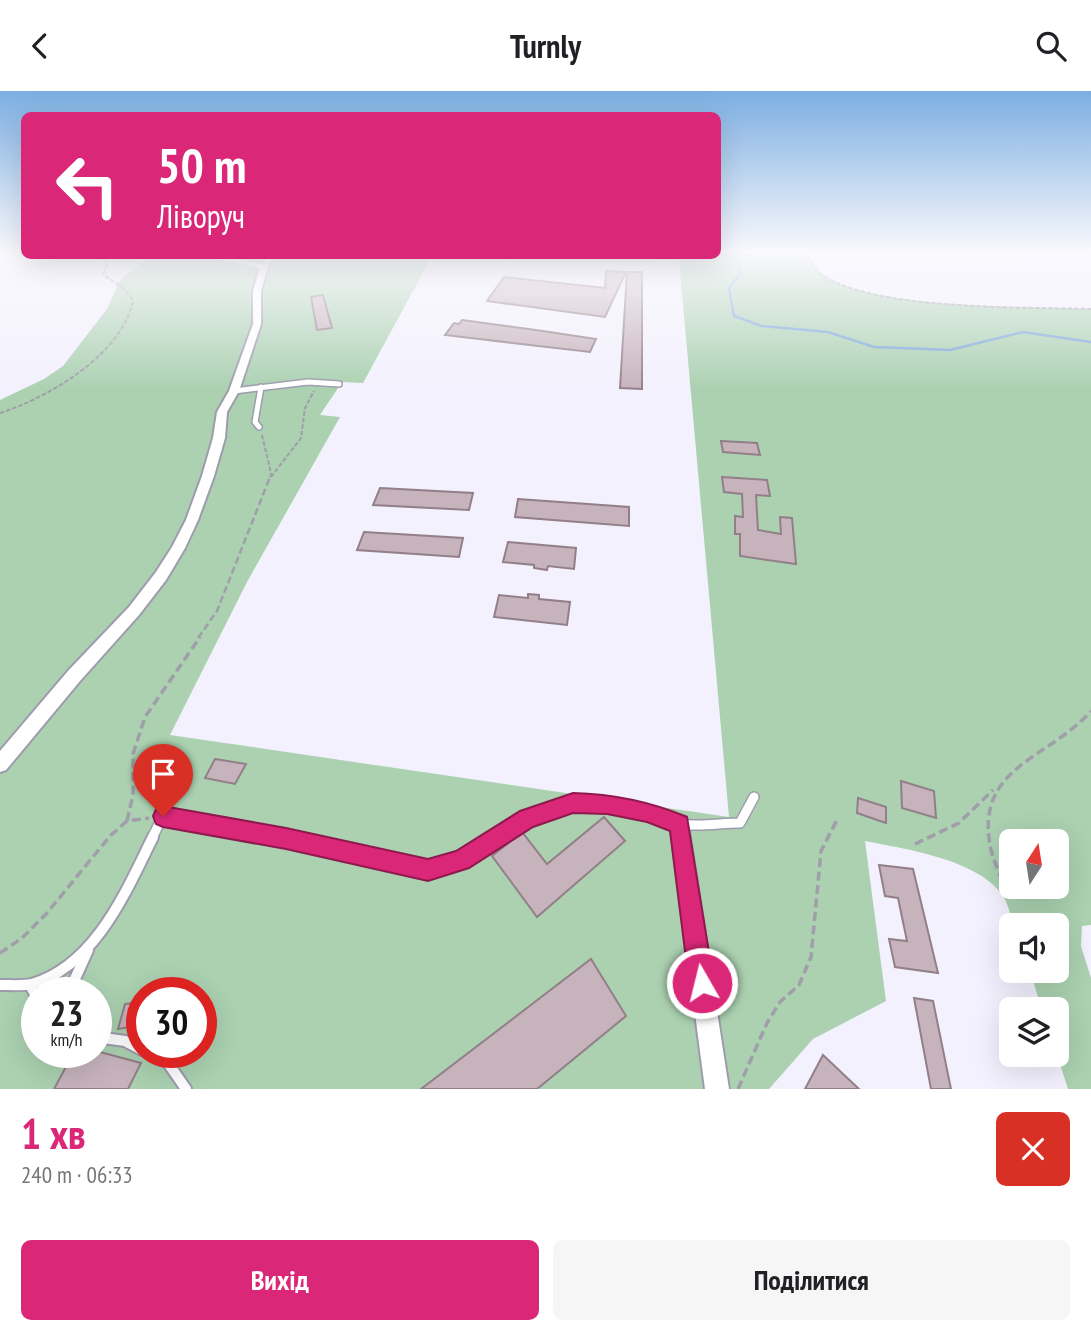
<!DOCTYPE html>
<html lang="uk">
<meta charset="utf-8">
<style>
:root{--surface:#fff;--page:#f6f6f6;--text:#202124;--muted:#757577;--accent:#db2777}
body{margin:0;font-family:"PT Sans Narrow",sans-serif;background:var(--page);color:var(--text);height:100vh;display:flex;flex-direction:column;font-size:26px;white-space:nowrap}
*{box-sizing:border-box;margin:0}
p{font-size:23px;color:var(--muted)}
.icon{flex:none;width:38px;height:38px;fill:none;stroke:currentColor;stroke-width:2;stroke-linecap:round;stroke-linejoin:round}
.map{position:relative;height:998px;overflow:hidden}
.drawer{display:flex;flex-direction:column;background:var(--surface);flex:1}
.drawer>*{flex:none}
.banner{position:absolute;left:21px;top:21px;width:700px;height:147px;border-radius:10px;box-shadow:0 7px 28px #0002;background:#db2777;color:#fff;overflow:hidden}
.needle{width:46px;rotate:12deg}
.tools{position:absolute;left:999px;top:738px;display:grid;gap:14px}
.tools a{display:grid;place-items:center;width:70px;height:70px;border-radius:10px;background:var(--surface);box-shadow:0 7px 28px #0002;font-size:35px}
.speed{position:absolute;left:21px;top:886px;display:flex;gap:14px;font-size:35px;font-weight:700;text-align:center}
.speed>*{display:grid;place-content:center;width:91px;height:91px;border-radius:50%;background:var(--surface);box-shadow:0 7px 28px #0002;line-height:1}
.speed small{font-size:18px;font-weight:400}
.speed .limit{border:10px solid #d22;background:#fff;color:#111}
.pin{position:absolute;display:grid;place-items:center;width:60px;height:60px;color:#fff;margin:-72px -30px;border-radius:50% 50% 50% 0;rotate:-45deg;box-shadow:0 0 7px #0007}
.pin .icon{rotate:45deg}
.me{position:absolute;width:77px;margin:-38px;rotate:352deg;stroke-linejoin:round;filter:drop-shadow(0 0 5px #0008)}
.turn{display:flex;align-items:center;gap:24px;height:147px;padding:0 21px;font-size:32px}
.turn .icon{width:91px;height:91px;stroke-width:2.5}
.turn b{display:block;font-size:49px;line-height:60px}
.round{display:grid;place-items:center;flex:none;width:74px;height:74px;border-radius:10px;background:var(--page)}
.overview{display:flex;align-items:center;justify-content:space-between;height:119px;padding:0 21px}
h1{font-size:42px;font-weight:700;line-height:52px;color:var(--accent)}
.primary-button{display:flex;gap:14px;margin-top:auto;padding:14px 21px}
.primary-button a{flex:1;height:80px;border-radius:10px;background:var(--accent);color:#fff;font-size:28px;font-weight:700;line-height:80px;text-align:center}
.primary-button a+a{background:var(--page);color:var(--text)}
header{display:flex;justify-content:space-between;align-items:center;height:91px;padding:0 21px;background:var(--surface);font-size:32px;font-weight:700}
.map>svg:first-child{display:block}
.green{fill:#abd1b1;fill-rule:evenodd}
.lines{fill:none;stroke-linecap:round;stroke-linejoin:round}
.stream{stroke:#7ba6d6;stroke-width:2.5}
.building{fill:#c7b3bc;stroke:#927f87;stroke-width:2}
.service-far3-casing{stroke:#9e9bad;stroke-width:6}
.service-far2-casing{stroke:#9e9bad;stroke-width:8}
.service-far1-casing{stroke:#9e9bad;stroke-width:12}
.service-casing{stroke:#9e9bad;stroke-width:14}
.minor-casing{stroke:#9e9bad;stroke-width:4}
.path-far2{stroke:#a09ea8;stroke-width:2;stroke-dasharray:4.5 2;stroke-linecap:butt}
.path-far1{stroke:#a09ea8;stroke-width:2.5;stroke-dasharray:7 3.5;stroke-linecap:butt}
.path{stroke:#a09ea8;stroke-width:3.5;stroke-dasharray:9 4.5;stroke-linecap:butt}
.service-far3{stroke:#fff;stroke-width:4.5}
.service-far2{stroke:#fff;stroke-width:5}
.service-far1{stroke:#fff;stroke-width:9}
.service{stroke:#fff;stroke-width:10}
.minor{fill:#fff;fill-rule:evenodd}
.route{fill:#db2777;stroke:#8e194d;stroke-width:2}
</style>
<header><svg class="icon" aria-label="back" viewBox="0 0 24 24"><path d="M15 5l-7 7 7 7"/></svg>Turnly<svg class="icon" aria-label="search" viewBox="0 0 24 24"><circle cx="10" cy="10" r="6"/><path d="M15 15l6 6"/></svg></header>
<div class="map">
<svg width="1091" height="998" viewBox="0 0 1091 998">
<rect width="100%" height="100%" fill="#f3f1fd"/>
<path class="green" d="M 718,160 L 805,160 C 810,167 814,176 821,182 C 864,219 1030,215 1091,218 L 1091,834 L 1082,835 L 1081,855 L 1091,887 L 1091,998 L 1068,998 L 1057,964 L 1057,919 L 1042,919 L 1030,880 L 1057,880 L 1057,835 L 1014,835 C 1011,825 1008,813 1003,805 C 978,768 905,758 865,750 L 886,910 L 813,948 L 769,998 L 0,998 L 0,309 L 44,288 L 63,275 L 107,218 L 120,189 L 150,165 L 432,165 L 363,292 L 342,291 L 320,324 L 340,326 L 247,491 L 170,644 L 729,726 L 679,169 L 602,165 L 718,164 ZM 1012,751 L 1057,751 L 1057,796 L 1012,796 ZM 37,901 L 96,901 L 96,961 L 37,961 ZM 142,901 L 201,901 L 201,961 L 142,961 Z"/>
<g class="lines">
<polyline class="stream" points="735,160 741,182 729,197 734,225 762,235 828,241 874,256 950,259 1023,241 1091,251"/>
</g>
<g class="building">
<polygon points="606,180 626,181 605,226 487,210 504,186 605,197"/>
<polygon points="627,181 642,181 642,298 620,297"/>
<polygon points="323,204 332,237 317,239 311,206"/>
<polygon points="462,229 536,239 596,248 590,261 445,244 454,232 459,233"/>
<polygon points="721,350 757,352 760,364 723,361"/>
<polygon points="722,386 767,389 770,405 756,404 758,439 781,443 780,426 792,427 796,473 740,465 740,443 735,443 735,425 743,426 742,403 724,401"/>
<polygon points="380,397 473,402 469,419 373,414"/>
<polygon points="518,408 629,416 629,435 515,426"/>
<polygon points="364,441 463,447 459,466 357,459"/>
<polygon points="508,451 576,457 574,478 548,475 547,479 534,477 534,474 503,471"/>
<polygon points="528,503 539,504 539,508 570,511 567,534 494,526 499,504 528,507"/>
<polygon points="215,668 246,673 235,693 205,687"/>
<polygon points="901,690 934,700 936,727 902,717"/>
<polygon points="858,707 886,716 886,732 857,722"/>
<polygon points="604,726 625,750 537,826 492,765 522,741 547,773"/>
<polygon points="879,774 913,778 938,882 895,876 889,848 907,850 898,807 885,805"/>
<polygon points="591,868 626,925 537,998 421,998"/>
<polygon points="914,907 933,910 951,998 931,998"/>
<polygon points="142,911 142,934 118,938 125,913"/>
<polygon points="74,961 100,961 141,972 128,998 54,998"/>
<polygon points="823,964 859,998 805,998"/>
</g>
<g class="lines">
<defs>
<polyline id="service-far3" points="207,164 264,176"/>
<g id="service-far2">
<polyline points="234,300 308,291 339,293"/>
<polyline points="259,336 255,331 261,296"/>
</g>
<g id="service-far1">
<polyline points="152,747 163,725 288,747"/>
<path d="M 495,747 C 549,713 581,705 644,720 C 656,723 668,731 680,733 C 699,736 721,732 740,732 L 754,706"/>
</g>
<g id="service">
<polyline points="279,746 428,779 462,769 498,746"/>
<path d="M 0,894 C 10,894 23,895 32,893 C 96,874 126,800 153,746"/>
<polyline points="30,894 37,907"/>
<polyline points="69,901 88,859"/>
<polyline points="96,946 125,950 142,959"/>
<polyline points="146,961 168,972 186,998"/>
</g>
<g id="minor">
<polygon points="268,164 275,164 268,176 261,200 261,233 239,300 227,321 225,347 214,385 198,429 185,457 166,489 139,524 80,590 6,679 0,681 0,660 68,580 129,516 156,481 172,456 186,429 202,385 213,347 217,321 229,300 253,233 253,200 260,176"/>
<polygon points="679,724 686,726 688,733 729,998 705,998 670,733 672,726"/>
</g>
</defs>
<use href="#service-far3" class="service-far3-casing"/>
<use href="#service-far2" class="service-far2-casing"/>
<use href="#service-far1" class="service-far1-casing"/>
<use href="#service" class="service-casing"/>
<use href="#minor" class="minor-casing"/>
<g class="path-far2">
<path d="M 805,160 C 809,167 814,177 820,182 C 869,220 1027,216 1091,218"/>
<path d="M 0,322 C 48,307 123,263 133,209 L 125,199 L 103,183 L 107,173 L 101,164"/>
<polyline points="262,344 271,382 270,388"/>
<polyline points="271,386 301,347 305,317 314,300"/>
</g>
<polyline class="path-far1" points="198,547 217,520 270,386"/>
<g class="path">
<polyline points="127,730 133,704 133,663 145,626 200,546"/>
<polyline points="915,753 959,732 993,699"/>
<path d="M 1002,790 C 998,778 992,766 990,754 C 976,675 1049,668 1091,620"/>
<polyline points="0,862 22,847 47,822 110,745 127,730 149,727"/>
<polyline points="738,998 767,932 780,911 799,894 811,866 821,760 837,729"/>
</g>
<use href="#service-far3" class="service-far3"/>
<use href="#service-far2" class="service-far2"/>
<use href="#service-far1" class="service-far1"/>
<use href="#service" class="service"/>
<use href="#minor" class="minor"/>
</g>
<linearGradient id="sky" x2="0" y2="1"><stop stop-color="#7caee1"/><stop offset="0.54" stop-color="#faf9fe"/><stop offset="1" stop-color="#faf9fe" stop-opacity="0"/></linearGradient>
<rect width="1091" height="299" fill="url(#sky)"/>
<path class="route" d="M 573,702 C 613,703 649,710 687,726 L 714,892 L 710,901 L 702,904 L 693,901 L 689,892 L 670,740 L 647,731 L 607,723 L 573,722 L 533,736 L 469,777 L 428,790 L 286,758 L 163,736 L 156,733 L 153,725 L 156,718 L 163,715 L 286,737 L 428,768 L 456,760 L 520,720 Z"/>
</svg>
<div class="tools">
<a><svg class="needle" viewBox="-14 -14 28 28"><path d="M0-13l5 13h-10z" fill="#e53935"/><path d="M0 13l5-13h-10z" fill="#757577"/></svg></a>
<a><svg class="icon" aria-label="sound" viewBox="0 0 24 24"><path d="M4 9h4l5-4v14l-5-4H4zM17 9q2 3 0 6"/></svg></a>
<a><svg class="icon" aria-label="layers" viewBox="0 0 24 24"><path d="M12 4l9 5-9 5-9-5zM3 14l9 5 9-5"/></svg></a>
</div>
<div class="speed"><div>23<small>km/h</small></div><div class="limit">30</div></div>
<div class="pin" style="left:163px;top:725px;background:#d93025"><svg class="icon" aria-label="arrive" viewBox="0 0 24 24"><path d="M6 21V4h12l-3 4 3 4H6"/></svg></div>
<svg class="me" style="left:702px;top:892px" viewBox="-20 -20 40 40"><circle r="17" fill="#db2777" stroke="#fff" stroke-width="3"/><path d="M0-11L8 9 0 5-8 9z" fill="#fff"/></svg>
<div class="banner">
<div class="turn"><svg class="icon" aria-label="left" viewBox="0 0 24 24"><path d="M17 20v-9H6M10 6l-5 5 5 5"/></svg><div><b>50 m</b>Ліворуч</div></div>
</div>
</div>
<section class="drawer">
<div class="overview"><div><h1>1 хв</h1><p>240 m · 06:33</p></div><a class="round" style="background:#d93025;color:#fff"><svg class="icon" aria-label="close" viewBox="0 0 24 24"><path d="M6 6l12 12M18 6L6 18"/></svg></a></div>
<div class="primary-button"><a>Вихід</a><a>Поділитися</a></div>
</section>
